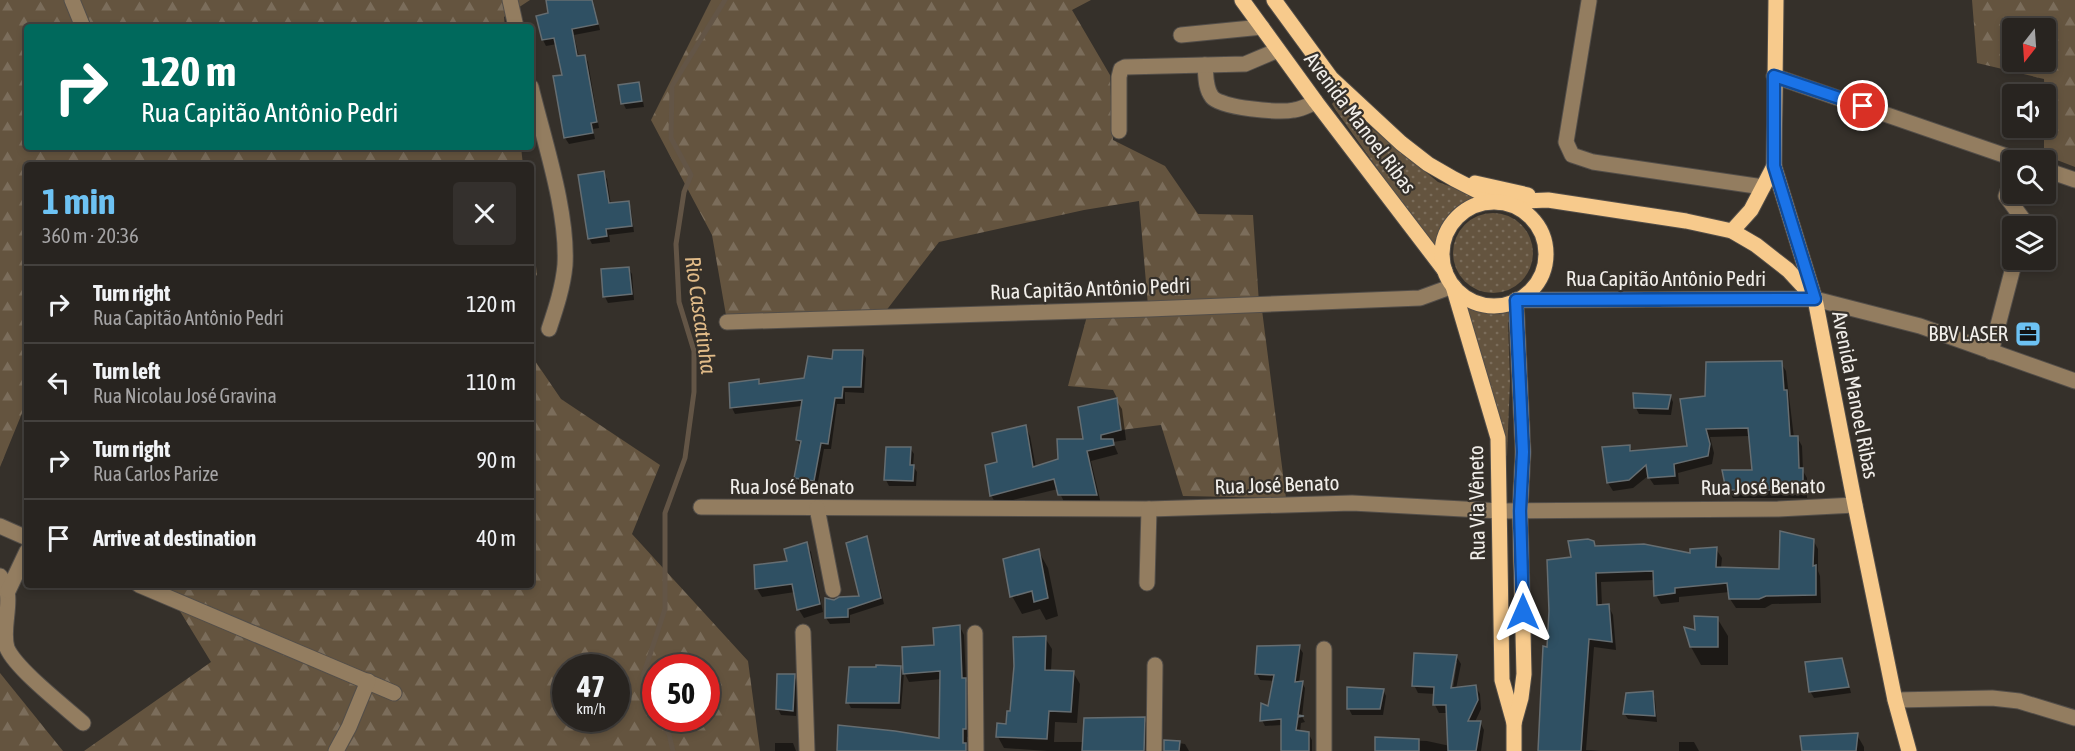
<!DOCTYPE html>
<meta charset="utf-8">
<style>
:root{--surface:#282420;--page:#34302d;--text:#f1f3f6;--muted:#a5a4a5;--line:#44413e;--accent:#6dc2f3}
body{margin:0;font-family:"Asap Condensed",sans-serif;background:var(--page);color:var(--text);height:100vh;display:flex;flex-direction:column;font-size:22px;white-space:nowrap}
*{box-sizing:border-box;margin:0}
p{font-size:20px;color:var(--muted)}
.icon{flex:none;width:33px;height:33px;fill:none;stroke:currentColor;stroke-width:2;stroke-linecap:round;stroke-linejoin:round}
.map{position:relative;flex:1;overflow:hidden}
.panel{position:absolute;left:24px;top:162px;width:510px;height:426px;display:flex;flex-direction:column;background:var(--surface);border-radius:6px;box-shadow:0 3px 9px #0003,0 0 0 2px var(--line)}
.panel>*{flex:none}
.guide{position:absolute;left:24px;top:24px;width:510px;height:126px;border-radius:6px;box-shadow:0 3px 9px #0003,0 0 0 2px var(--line);background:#00695c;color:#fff;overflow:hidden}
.needle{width:39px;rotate:197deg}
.tools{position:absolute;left:2002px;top:18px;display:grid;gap:12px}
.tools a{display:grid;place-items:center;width:54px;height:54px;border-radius:6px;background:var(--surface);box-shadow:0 3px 9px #0003,0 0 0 2px var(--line);font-size:30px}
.speed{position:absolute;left:552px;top:654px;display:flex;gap:12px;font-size:30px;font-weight:700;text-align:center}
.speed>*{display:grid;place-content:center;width:78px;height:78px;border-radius:50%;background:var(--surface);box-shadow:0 3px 9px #0003,0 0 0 2px var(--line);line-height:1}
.speed small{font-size:15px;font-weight:400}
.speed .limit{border:9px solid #d22;background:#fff;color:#111}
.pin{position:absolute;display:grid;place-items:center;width:51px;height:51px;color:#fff;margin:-26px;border:3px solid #fff;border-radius:50%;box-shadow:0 2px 6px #0007}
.me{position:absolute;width:66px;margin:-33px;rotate:0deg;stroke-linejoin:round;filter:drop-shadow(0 0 4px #0008)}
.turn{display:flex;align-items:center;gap:21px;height:126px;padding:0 18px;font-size:27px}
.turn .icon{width:78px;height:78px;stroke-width:2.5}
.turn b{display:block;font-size:42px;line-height:51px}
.round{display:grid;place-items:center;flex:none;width:63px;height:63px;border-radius:6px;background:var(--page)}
.overview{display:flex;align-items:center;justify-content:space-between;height:102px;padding:0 18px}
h1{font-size:36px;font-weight:700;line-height:45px;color:var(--accent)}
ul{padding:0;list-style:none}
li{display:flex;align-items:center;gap:18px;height:78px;padding:0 18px;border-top:2px solid var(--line)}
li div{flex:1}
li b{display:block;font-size:22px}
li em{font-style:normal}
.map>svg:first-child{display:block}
.grass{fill:url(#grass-dots)}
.forest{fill:url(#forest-firs);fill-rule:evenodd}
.shadow{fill:#0007;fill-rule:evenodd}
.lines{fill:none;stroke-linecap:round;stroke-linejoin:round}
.stream{stroke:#635546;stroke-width:5}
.building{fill:#2f5063;stroke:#656d71;stroke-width:1.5}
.minor-casing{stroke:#534e49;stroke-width:17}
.major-casing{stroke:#534e49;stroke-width:17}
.minor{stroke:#937d60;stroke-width:15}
.major{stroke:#f7ca8c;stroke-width:15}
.route-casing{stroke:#114b97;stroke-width:15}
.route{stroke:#1a73e8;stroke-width:10}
.labels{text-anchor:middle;stroke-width:4.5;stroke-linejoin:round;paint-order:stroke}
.street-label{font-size:21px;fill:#f1eeea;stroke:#35302a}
.poi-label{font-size:21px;fill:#f1eeea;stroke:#35302a;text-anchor:end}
.water-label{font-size:22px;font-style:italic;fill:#e1bb88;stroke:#35302a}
</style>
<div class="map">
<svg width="2075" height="751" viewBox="0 0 2075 751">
<defs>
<pattern id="grass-dots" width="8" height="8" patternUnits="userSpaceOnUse" patternTransform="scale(1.5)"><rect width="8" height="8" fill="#64543f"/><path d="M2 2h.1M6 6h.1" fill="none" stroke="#7b6d5b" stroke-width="1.8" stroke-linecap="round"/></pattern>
<pattern id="forest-firs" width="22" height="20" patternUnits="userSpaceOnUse" patternTransform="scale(1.5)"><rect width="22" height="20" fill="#64543f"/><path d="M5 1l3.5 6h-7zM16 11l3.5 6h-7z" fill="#7b6d5b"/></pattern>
</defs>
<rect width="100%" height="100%" fill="#35302a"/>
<g class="grass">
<path d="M 1336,99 L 1438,182 L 1480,197 C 1448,205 1444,218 1434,248 L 1335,109 L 1332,104 Z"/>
<circle cx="1493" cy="253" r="40"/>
<polygon points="1470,306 1514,312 1508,323 1510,381 1507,456 1504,455 1465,310"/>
</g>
<g class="forest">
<polygon points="0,0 530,0 504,17 505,27 27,27 27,147 521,147 523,165 27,165 27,401 0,467"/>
<polygon points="711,0 1091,0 1072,10 1110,75 1113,140 1165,166 1198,214 1253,215 1259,303 1148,306 1139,201 1084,210 939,242 882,316 727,321 712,235 651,120"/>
<path d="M 1972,0 L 2075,0 L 2075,167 L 2044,155 L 2044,128 L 2046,128 L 2044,79 L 1977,63 ZM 2013,28 L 2046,28 L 2046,62 L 2013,62 Z"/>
<polygon points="531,225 537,274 531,287"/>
<polygon points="1262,310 1286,498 1183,496 1161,425 1121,430 1117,398 1113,390 1068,386 1087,316"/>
<path d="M 531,355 L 561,399 L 660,465 L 632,534 L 748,661 L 760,751 L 84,751 L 211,662 L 164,585 L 531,585 ZM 566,668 L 616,668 L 616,718 L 566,718 ZM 656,668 L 706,668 L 706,718 L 656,718 Z"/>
<polygon points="0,673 63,751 0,751"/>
</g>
<g class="shadow">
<polygon points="555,0 593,0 600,30 574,35 579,57 585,56 588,62 599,128 593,129 595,139 569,144 565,138 564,76 557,44 546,46 543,40"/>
<polygon points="638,84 641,90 644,107 626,109 623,103"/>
<polygon points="603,173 607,179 611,205 628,202 631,209 634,232 609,235 610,242 592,244 589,238"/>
<polygon points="628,268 632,274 634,300 608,303 605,297"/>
<polygon points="862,352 866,358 864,393 845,392 845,404 837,404 831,449 824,449 817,487 799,483 795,477 801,447 797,440 802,406 735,414 732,408 731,384 758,380 761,385 806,380 834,361"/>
<polygon points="1781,363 1786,371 1794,438 1797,437 1802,446 1803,471 1807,478 1807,498 1733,498 1728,489 1754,471 1750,436 1710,437 1714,453 1712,464 1678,473 1679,484 1654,485 1648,476 1633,488 1613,491 1608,483 1629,446 1633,452 1689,448 1706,397"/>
<polygon points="1670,396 1673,402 1671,415 1639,414 1636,408"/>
<polygon points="1116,400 1122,409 1126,440 1113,442 1118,454 1091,461 1101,504 1065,504 1058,489 996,504 991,495 999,463 1025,426 1030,436 1036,468 1059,460 1085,441"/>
<polygon points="887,448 910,448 914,454 913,466 917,472 916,486 889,486 886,480"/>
<polygon points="866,537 869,543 884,604 850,615 850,623 830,624 826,618 826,600 834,601 861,598"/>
<polygon points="1813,540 1818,549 1818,571 1820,576 1821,603 1772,604 1765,608 1736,608 1730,599 1730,592 1679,597 1679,602 1661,604 1656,595 1655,580 1601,582 1602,606 1608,605 1613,615 1616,650 1594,647 1586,750 1601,751 1540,751 1549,649 1573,558 1593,543 1596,548 1691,555 1716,549 1722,558 1721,568 1780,571"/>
<polygon points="806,544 811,552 823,612 804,618 799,610 795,592 762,597 757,589 755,567 788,562"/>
<polygon points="1038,550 1048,568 1058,616 1046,620 1040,609 1022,614 1012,596"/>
<polygon points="1717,618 1728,636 1728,665 1701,665 1691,647 1696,631"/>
<polygon points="960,627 964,635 966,681 970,687 970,737 967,737 967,751 838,751 940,740 942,679 909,682 905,674"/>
<polygon points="1045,638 1052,649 1051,671 1073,672 1080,684 1077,723 1055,722 1054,742 1084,742 1144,719 1148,727 1149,751 1047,751 1004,748 998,737 1007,725"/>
<polygon points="1299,647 1303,653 1299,683 1302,683 1305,688 1302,717 1305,722 1301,723 1300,732 1308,733 1312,740 1312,751 1283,751 1282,725 1265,726 1262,720 1269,707 1275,681 1260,680 1257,674"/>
<path d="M 1456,656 L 1461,664 L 1456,689 L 1475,686 L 1480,694 L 1481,709 L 1475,722 L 1480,722 L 1484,730 L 1481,751 L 1376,751 L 1377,739 L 1427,741 L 1450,746 L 1448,713 L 1439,713 L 1435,705 L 1435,694 L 1418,693 L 1414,685 ZM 1454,662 L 1457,662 L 1452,696 L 1449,695 Z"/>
<polygon points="1841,660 1844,666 1851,693 1814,698 1810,691"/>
<polygon points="900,667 904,673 901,709 851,708 848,702"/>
<polygon points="794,676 797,682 796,716 781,715 778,709"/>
<polygon points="1383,690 1386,696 1383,715 1352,715 1349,709"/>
<polygon points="1652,693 1655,699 1657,722 1628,719 1624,713"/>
<polygon points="1857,735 1864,747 1864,751 1803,751"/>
<polygon points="1165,741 1185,744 1189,751 1165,751"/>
<polygon points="1679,742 1694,742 1699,751 1679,751"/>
<polygon points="775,743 793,743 796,751 775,751"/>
</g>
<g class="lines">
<g class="stream">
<polyline points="656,717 646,705 643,676 665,609 665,513 685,458 694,392 694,351 679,302 676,244 684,192 691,175 671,138 672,86 725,0"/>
<polyline points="657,718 669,734 673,751"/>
</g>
</g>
<g class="building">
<polygon points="546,0 592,0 598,24 572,29 577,56 585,55 597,122 591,123 593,133 564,138 553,76 562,75 554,38 542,40 536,16 548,13"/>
<polygon points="639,82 642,101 621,104 618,85"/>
<polygon points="604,171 609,203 629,201 632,226 606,229 607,236 588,239 578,175"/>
<polygon points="629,267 632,294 603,297 601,269"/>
<polygon points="833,350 863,350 861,387 843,387 842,398 835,398 828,444 821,443 814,481 794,478 801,441 796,440 802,400 730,408 729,383 759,379 759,384 804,378 808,356 832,359"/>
<polygon points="1782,361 1784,390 1787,390 1790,436 1798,436 1799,468 1803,468 1803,490 1726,490 1722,470 1752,470 1748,428 1706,429 1710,444 1708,456 1674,464 1675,476 1648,478 1646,465 1629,480 1607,483 1602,447 1630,445 1630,451 1687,446 1680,399 1705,396 1706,362"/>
<polygon points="1633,393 1671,395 1668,409 1634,408"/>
<polygon points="1117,398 1121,430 1101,435 1101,439 1113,439 1114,445 1087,451 1097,495 1058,495 1054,479 990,496 985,465 997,462 992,433 1026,425 1033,467 1058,459 1057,439 1083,439 1078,407"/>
<polygon points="886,447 911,447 910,465 914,465 913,481 884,480"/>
<polygon points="1780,531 1814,539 1813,566 1816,565 1816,595 1766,596 1759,599 1729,599 1727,583 1675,588 1675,593 1654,596 1653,571 1596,573 1597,605 1609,604 1612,642 1589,639 1581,751 1538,751 1543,646 1547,647 1549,611 1547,560 1571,557 1568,541 1588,539 1594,541 1595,546 1644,544 1690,553 1690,549 1717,547 1716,567 1779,569"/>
<polygon points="867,536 881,598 848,609 848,617 825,618 825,598 834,600 839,597 859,596 846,543"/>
<polygon points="807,542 820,604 797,610 792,584 755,589 754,565 787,561 784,549"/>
<polygon points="1039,549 1048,598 1034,602 1032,591 1010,597 1003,559"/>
<polygon points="1694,616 1718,617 1718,647 1690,647 1684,627 1695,630"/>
<polygon points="960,625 962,678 966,678 966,729 963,729 963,743 966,743 966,751 837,751 838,725 895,731 939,738 940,671 903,674 902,647 934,645 933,628"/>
<polygon points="1046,636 1045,670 1074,671 1071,712 1049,711 1047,739 996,737 997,723 1006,724 1007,711 1010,711 1014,666 1013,637"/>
<polygon points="1300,645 1295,682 1303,681 1298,715 1304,716 1298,717 1296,730 1309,732 1309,751 1281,751 1281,719 1260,721 1261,703 1268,706 1274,675 1255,674 1257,646"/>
<polygon points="1414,653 1457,655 1451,688 1476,685 1478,700 1468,721 1481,721 1476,751 1448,751 1446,705 1433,705 1434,687 1412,686"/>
<polygon points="1842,658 1849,687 1809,692 1805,662"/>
<polygon points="876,665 901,666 899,703 846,703 849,667 876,667"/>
<polygon points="777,674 795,674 793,711 776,709"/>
<polygon points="1347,687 1384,689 1380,709 1347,709"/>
<polygon points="1653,691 1655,716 1623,714 1626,693"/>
<polygon points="1145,717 1144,751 1082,751 1084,718"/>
<polygon points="1858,733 1856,751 1802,751 1800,736"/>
<polygon points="1375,737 1419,739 1419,751 1375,751"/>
<polygon points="1164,740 1180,741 1179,751 1164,751"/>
</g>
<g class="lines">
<defs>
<g id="minor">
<polyline points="72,0 83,27"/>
<polyline points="510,0 516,27"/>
<polyline points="1589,1 1566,142 1572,155 1593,162 1763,187"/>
<polyline points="1181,35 1262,27"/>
<path d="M 1205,65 C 1206,75 1205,88 1212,97 C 1221,108 1279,113 1294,110 C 1302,109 1309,105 1316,102"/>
<polyline points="1774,76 2018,160"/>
<path d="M 531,87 C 544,141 568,211 565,265 C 563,287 556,308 549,329"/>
<polyline points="1119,131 1119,77 1121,69 1125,67 1245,64 1278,50"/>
<polyline points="2046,170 2075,180"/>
<polyline points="2013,176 2006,196 2025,222 2024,226"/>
<polyline points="1815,299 1920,326 2075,381"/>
<polyline points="727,322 1149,309 1420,298 1453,286"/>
<polyline points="1991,352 2015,260"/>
<polyline points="701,507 1149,509 1352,503 1500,511 1778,509 1855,505"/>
<polyline points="817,508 833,590"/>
<polyline points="0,526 27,538"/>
<path d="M 0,576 C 17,597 0,625 7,648 C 16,669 65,707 83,723"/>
<polyline points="1147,583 1149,509"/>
<polyline points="139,585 394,693"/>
<polyline points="8,591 27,551"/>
<polyline points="803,632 807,751"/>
<polyline points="975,633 976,751"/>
<polyline points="1324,649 1324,751"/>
<polyline points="1895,700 1992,698 2019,701 2075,718"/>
<polyline points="336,751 349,727 368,681"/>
<polyline points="1154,751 1155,665"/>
</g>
<g id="major">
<polyline points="1242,0 1316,102 1445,271"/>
<polyline points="1274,0 1331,78 1401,143 1428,164 1454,179 1499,202 1548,200 1686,221 1732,231 1756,245 1788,270 1813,297"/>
<polyline points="1776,0 1774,166 1815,299 1855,505 1895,700 1909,751"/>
<polyline points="1475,183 1528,195"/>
<circle cx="1494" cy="254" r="52"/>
<polyline points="1732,231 1751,210 1774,166"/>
<polyline points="1453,286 1498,438 1502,680 1514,723 1514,751"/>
<polyline points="1516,300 1815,299"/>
<polyline points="1514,723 1521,698 1524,674 1520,511 1523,452 1516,300"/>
</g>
</defs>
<use href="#minor" class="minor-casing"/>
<use href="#major" class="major-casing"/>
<use href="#minor" class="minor"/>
<use href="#major" class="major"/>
</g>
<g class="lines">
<defs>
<polyline id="route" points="1523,612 1520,511 1523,452 1516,300 1815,299 1774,166 1774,76 1863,106"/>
</defs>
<use href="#route" class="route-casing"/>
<use href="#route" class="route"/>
</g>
<defs>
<symbol id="office-square" viewBox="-11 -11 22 22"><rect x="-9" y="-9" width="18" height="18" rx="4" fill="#6dc2f3" stroke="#35302a"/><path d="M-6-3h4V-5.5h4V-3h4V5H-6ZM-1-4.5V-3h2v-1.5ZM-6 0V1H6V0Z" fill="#111"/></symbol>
</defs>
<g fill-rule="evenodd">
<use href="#office-square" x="2013" y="319" width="30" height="30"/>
</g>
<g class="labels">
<g class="street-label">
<text transform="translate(1360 123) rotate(53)" y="7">Avenida Manoel Ribas</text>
<text x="1666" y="286">Rua Capitão Antônio Pedri</text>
<text transform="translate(1090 289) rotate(-2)" y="7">Rua Capitão Antônio Pedri</text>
<text transform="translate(1855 395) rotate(79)" y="7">Avenida Manoel Ribas</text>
<text transform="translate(1277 485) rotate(-2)" y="7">Rua José Benato</text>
<text x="792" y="494">Rua José Benato</text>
<text transform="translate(1763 487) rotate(-1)" y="7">Rua José Benato</text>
<text transform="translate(1477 503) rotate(-91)" y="7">Rua Via Vêneto</text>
</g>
<g class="poi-label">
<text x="2008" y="341">BBV LASER</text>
</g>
<g class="water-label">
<text transform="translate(701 315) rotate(82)" y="8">Rio Cascatinha</text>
</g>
</g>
</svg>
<div class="tools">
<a><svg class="needle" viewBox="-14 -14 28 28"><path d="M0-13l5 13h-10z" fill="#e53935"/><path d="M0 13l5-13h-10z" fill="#a5a4a5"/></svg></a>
<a><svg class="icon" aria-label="sound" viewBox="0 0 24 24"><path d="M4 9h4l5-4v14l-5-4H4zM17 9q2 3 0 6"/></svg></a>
<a><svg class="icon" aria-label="search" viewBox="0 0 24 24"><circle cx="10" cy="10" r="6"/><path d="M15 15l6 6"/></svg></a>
<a><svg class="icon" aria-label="layers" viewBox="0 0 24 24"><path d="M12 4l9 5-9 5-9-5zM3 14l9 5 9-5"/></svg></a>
</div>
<div class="speed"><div>47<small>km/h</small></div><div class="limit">50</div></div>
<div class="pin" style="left:1863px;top:106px;background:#d93025"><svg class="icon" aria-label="arrive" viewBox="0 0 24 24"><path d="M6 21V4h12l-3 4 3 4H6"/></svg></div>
<svg class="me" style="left:1523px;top:612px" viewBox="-20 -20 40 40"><path d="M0-17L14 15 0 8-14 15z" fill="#1a73e8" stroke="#fff" stroke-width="4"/></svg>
<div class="guide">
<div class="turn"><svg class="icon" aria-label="right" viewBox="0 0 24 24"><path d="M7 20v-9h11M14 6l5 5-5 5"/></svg><div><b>120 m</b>Rua Capitão Antônio Pedri</div></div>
</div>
<section class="panel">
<div class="overview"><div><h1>1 min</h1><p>360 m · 20:36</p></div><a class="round"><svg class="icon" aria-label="close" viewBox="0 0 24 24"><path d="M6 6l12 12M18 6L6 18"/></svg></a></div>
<ul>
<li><svg class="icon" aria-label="right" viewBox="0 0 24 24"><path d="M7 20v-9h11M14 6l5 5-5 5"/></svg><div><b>Turn right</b><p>Rua Capitão Antônio Pedri</p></div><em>120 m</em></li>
<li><svg class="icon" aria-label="left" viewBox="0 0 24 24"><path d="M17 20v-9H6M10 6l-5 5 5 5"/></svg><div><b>Turn left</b><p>Rua Nicolau José Gravina</p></div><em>110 m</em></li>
<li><svg class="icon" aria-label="right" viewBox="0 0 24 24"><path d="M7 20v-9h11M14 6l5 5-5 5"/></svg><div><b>Turn right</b><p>Rua Carlos Parize</p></div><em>90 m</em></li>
<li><svg class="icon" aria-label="arrive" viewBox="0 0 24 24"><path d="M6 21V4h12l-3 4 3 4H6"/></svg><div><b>Arrive at destination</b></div><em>40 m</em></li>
</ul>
</section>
</div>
